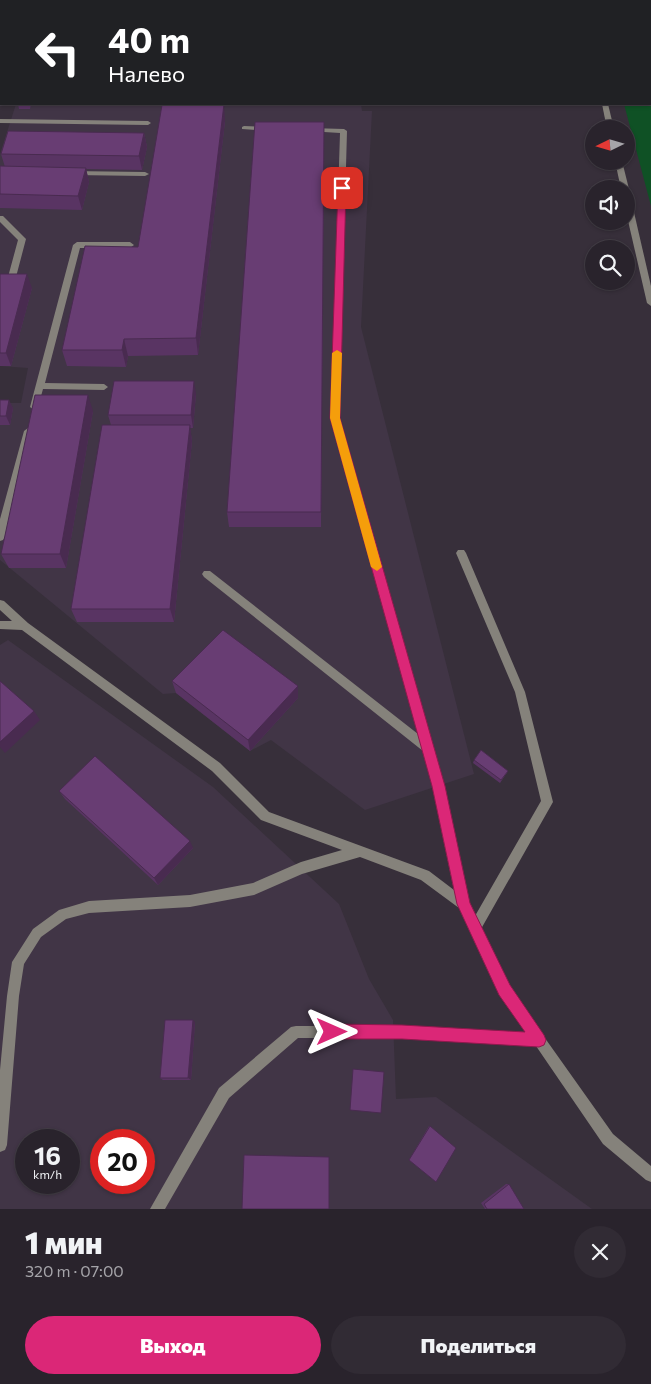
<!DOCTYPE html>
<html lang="ru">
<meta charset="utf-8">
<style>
:root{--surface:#29232c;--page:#312b34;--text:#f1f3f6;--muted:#a5a4a9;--line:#454048;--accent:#db2777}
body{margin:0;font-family:Commissioner,sans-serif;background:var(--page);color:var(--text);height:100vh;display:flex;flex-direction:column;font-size:19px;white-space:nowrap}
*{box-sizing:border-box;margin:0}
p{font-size:16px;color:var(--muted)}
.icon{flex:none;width:28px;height:28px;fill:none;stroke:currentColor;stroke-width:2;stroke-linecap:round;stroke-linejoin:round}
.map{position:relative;height:1209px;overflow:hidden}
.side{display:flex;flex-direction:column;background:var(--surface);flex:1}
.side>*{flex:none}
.guide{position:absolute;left:0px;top:0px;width:651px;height:105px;box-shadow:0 1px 4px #0004,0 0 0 1px var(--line);background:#202124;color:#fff;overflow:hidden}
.needle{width:32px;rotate:265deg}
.buttons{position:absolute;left:585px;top:120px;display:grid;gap:10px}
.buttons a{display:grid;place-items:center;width:50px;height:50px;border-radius:50%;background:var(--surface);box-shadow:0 1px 4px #0004,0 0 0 1px var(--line);font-size:25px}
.speed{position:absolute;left:15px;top:1129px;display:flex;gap:10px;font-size:25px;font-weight:700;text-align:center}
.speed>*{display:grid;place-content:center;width:65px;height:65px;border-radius:50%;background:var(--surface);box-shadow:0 1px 4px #0004,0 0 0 1px var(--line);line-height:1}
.speed small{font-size:12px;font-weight:400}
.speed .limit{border:8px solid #d22;background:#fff;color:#111}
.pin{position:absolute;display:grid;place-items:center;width:42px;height:42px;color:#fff;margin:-21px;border-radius:10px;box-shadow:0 2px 8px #0006}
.me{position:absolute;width:55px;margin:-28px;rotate:90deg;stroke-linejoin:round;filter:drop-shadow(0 0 4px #0008)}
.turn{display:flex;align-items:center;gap:18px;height:105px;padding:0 25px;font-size:22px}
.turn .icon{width:65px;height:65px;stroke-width:2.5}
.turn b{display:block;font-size:35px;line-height:42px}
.round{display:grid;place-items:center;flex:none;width:52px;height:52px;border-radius:26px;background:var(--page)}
.summary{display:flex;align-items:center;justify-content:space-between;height:85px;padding:0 25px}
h1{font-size:30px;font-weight:800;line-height:38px}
.action{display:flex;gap:10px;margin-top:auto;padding:10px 25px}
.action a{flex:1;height:58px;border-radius:30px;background:var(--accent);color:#fff;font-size:20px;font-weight:800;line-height:58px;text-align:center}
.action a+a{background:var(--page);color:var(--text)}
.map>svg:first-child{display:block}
.built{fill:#413546;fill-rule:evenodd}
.green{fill:#0f5125}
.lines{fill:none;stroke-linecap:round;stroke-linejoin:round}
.stream{fill:#1b7d9e;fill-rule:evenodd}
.service{fill:#85827b;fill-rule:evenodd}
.tertiary{fill:#85827b;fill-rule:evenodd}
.wall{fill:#593463}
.shaded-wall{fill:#492b50}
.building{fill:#683d73;stroke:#492b50}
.route{fill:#db2777;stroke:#8e194d}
.slow{fill:#f59e0b}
</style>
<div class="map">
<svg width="651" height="1209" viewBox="0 0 651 1209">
<rect width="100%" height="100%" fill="#372f3a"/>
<g class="built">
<polygon points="45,0 360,0 360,1 44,1"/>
<polygon points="16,104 361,104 362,111 372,111 361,327 474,774 365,810 271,740 250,751 176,693 163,694 0,560 0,403 21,403 28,368 0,366 0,154"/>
<path d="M 8,640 L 213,787 L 339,904 L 369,979 L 393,1020 L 396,1099 L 436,1097 L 592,1209 L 0,1209 L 0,645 ZM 26,1140 L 69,1140 L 69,1182 L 26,1182 ZM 101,1140 L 144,1140 L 144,1182 L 101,1182 Z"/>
</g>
<polygon class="green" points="597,0 651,0 651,206 624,104 650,104 650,1"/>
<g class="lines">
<polygon class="stream" points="648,0 651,0 651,6 650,1 648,1"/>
<g class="service">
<rect x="27" y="0" width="6" height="1"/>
<rect x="365" y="0" width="6" height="1"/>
<rect x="0" y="42" width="1" height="4"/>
<polygon points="272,104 316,104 313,106 275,106"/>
<polygon points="0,119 148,121 151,123 148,125 0,123"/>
<polygon points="244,126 268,127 271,129 268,131 242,129 242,127"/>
<polygon points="310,128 344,129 347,131 339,418 444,785 469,903 475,916 541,801 515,692 456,553 458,550 464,550 466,553 525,692 553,802 481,929 508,986 613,1134 651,1166 651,1182 646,1180 603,1144 536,1046 402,1038 298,1038 229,1098 165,1209 150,1209 219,1088 291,1027 296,1026 402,1026 526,1033 500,994 459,908 421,880 360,857 302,874 254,895 190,907 89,913 66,919 41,937 24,964 19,996 7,1145 5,1150 0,1152 0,1070 7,996 12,962 33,929 59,910 89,901 190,895 253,883 301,862 342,850 261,820 212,771 22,630 0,629 0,621 12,621 0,610 0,600 4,601 28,623 220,763 269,812 429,871 454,890 432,785 423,751 204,577 202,574 204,571 210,571 418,734 331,418 340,133 308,131 307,130"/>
<polygon points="70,171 145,172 149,174 145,176 73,175 69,173"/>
<polygon points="0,216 3,216 26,239 16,277 12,280 8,277 18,240 0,222"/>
<polygon points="77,242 130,242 134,245 130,248 80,248 45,383 104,384 108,387 104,390 43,389 38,407 34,410 30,407 73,245"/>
<polygon points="28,428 32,431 5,537 3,540 0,541 0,519 24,431"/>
</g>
<g class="tertiary">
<polygon points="578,0 584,0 585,1 579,1"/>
<polygon points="602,104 608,104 614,129 607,129"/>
<polygon points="615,161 622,161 629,189 628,191 626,191 626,189 621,189"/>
<polygon points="626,193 630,195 651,286 651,306 647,303 626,212"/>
</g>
</g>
<g class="wall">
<polygon points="18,104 31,104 30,109 19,109"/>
<polygon points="225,121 198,355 128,356 126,367 67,366 62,350 138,247"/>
<polygon points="324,122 321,527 229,527 227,512"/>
<polygon points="144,133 147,147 142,170 86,169 89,182 82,210 0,208 0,166 5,167 1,154"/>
<polygon points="0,274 32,288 11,366 0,366"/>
<polygon points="196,394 193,428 190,428 192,441 174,622 77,622 71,609 111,425 108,415"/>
<polygon points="0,400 13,408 10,425 0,425"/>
<polygon points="93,411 66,568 9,568 1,554"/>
<polygon points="172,681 298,686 298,698 250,751 176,693"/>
<polygon points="474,760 508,771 500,783 473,763"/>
<polygon points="59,791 193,848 158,885 65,799"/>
<polygon points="195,1022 191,1080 163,1080 160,1078"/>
<polygon points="429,1126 430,1126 436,1182 409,1160"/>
<polygon points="506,1184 509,1184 524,1209 485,1209 481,1203"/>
</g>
<g class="shaded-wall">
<polygon points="224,104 225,121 198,355 196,338"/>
<polygon points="144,133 147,147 142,170 139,156"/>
<polygon points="86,168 89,182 82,210 78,196"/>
<polygon points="27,274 32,288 11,366 6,353"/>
<polygon points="124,339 128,356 126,367 122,350"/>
<polygon points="194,381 196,394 193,428 191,415"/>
<polygon points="88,395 93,411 66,568 60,554"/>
<polygon points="9,400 13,408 10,425 6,416"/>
<polygon points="190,425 192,441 174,622 170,609"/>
<polygon points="298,686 298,698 250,751 248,740"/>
<polygon points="34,711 40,720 5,753 0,747 0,742"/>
<polygon points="190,841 193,848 158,885 154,878"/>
<polygon points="193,1020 195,1022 191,1080 188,1078"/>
</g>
<g class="building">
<rect x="45" y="0" width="132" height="1"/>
<polygon points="224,104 196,338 124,339 122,350 62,350 85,246 138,247 162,105"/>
<polygon points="255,122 324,122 321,512 227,512"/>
<polygon points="8,131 144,133 139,156 1,154"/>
<polygon points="0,166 86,168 78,196 0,194"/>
<polygon points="0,274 27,274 6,353 0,353"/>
<polygon points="114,381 194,381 191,415 108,415"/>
<polygon points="35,395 88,395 60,554 1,554"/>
<polygon points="0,400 9,400 6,416 0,416"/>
<polygon points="102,425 190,425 170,609 71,609"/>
<polygon points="223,630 298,686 248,740 172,681"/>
<polygon points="0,681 34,711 0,742"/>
<polygon points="481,750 508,771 501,780 474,760"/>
<polygon points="95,756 190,841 154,878 59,791"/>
<polygon points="165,1020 193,1020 188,1078 160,1078"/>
<polygon points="353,1069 384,1072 381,1113 350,1110"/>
<polygon points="430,1126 456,1148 436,1182 409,1160"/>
<polygon points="244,1155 329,1157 329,1209 242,1209"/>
<polygon points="509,1184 524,1209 487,1209 484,1204"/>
</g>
<polygon class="route" points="342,186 346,188 340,418 445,786 470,903 510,985 544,1035 546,1040 544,1045 539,1047 402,1039 332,1039 326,1037 324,1032 326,1027 332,1024 402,1025 525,1032 499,995 457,904 432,786 330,418 338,188"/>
<polygon class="slow" points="337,350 342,353 340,418 382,567 377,571 371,567 330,418 332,353"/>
</svg>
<div class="buttons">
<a><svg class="needle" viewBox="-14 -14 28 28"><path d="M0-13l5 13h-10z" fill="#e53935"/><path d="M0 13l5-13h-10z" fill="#a5a4a9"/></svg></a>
<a><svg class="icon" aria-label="sound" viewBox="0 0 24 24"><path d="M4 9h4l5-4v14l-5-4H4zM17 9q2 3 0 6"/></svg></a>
<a><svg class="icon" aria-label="search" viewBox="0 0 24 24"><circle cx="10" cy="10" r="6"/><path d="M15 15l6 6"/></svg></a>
</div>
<div class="speed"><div>16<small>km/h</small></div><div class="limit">20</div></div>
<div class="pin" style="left:342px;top:188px;background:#d93025"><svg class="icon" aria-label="arrive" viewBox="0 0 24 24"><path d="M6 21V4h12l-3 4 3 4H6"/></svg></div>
<svg class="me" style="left:332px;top:1032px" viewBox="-20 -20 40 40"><path d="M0-17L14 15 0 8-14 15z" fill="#db2777" stroke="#fff" stroke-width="4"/></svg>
<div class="guide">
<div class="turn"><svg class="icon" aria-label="left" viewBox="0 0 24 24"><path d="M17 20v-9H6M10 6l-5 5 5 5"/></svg><div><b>40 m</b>Налево</div></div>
</div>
</div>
<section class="side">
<div class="summary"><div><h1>1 мин</h1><p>320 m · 07:00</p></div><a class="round"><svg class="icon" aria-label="close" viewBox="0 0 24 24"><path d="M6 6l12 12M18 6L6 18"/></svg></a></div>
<div class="action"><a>Выход</a><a>Поделиться</a></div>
</section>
